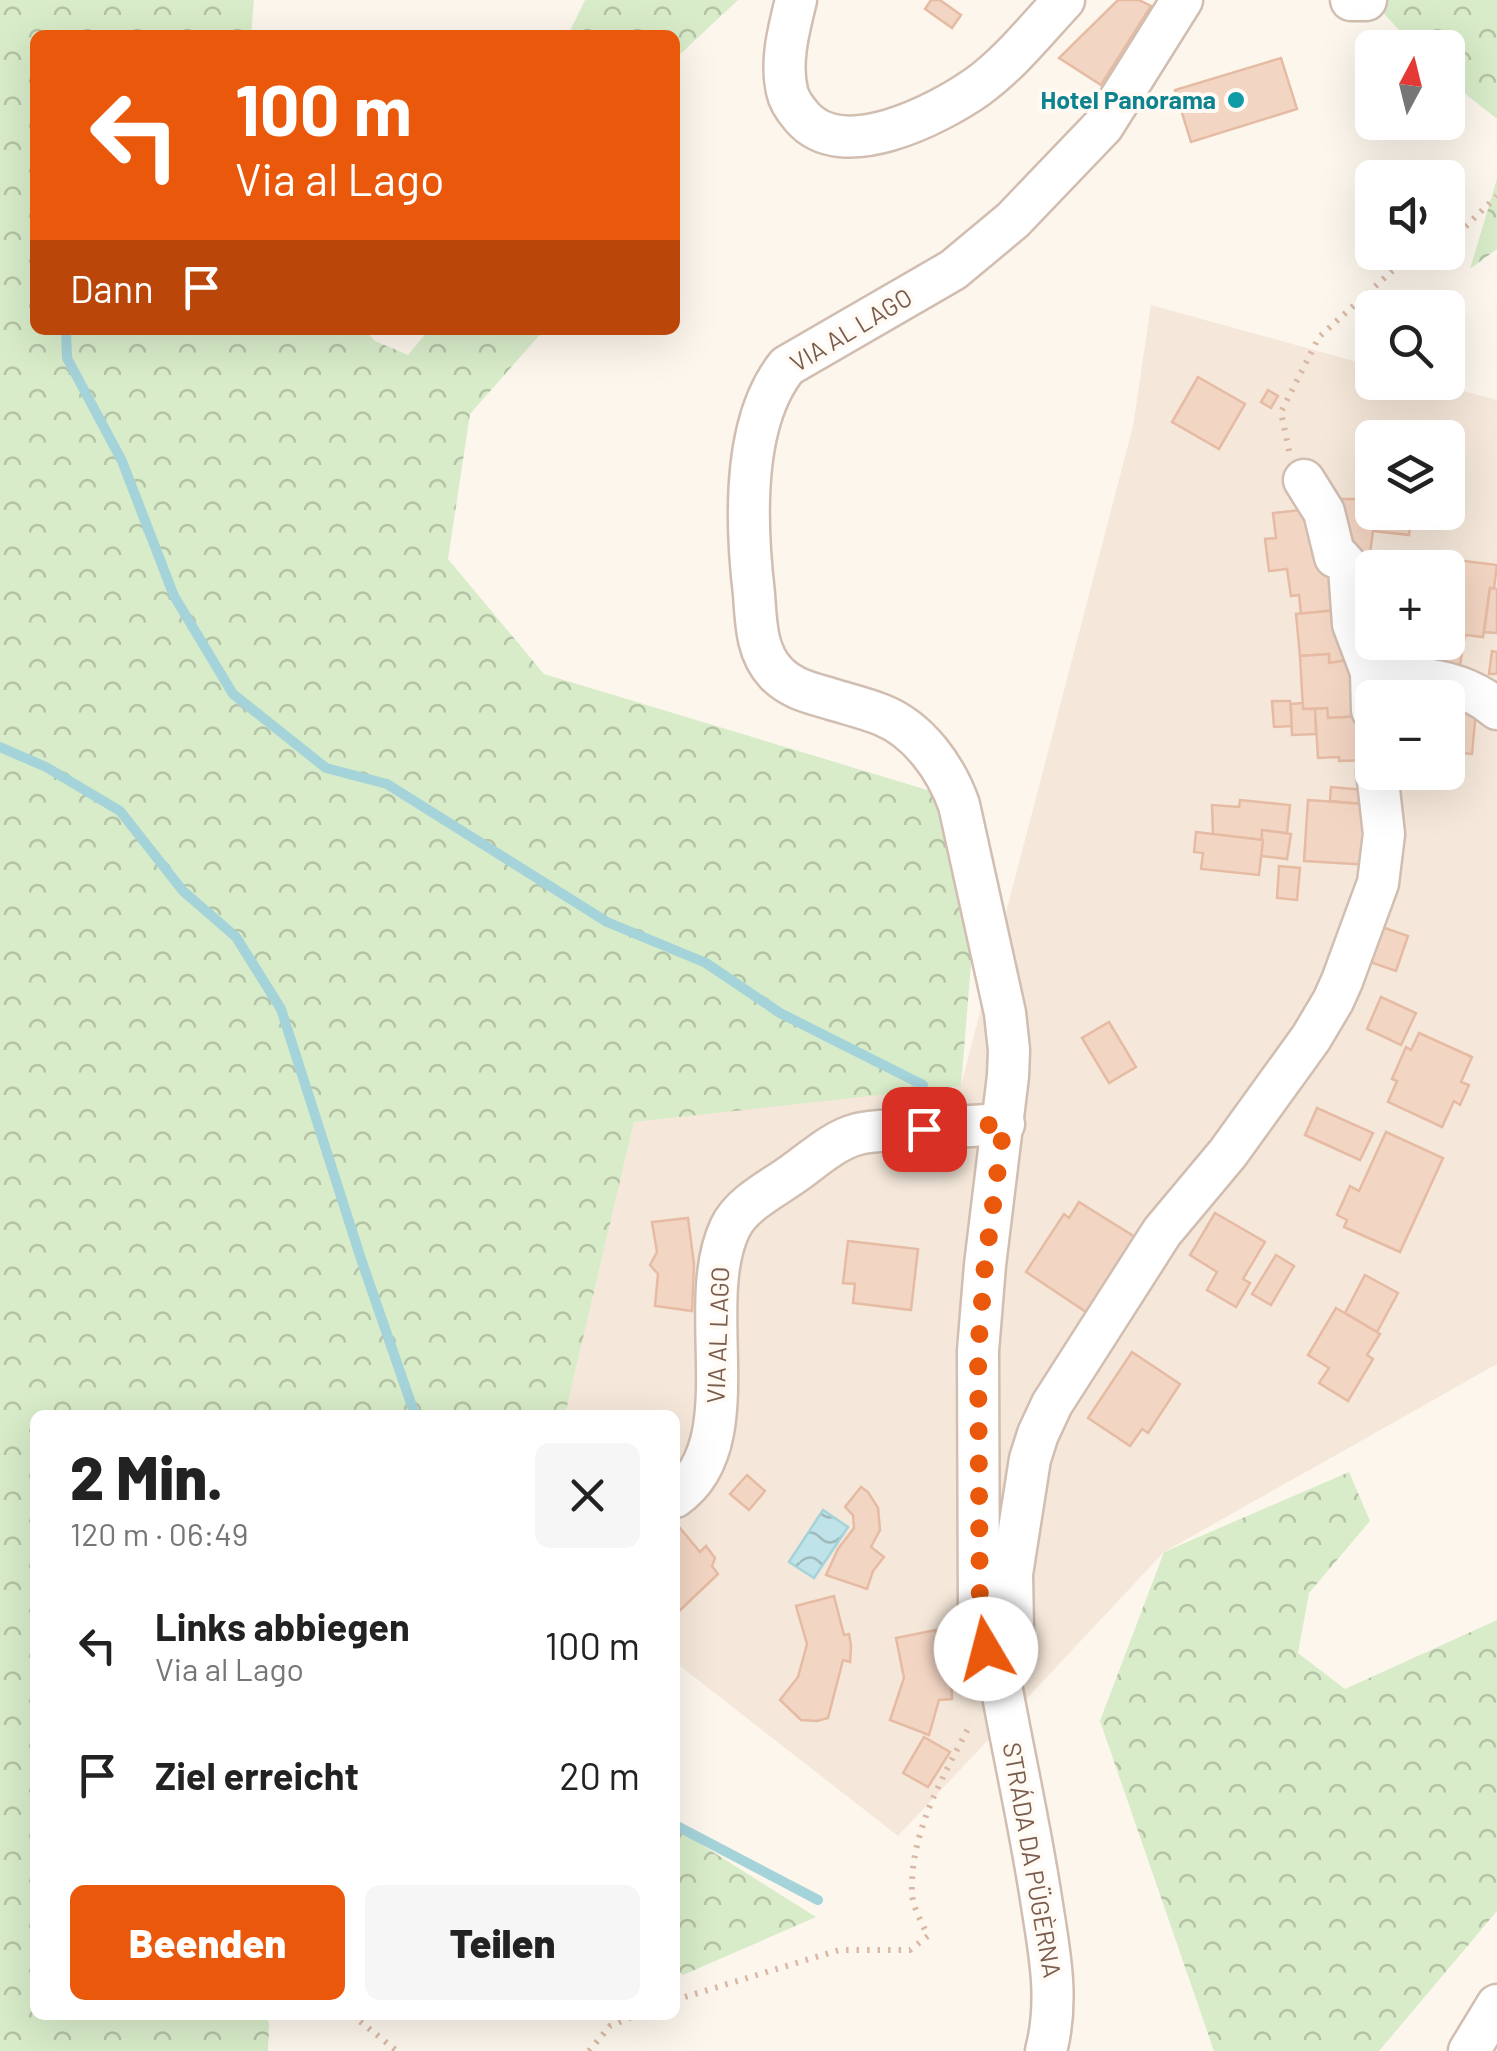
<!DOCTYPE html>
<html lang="de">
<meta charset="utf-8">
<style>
:root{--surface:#fff;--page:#f6f6f6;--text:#222;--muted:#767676;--accent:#ea580c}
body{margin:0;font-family:Barlow,sans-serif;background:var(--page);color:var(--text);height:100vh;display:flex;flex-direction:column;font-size:38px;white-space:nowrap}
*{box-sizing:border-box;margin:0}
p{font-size:32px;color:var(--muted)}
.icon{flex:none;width:55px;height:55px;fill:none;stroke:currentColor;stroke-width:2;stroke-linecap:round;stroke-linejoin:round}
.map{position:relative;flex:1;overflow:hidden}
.side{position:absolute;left:30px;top:1410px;width:650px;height:610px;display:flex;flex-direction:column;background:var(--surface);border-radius:15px;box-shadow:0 10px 40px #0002}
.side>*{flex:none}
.guide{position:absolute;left:30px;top:30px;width:650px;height:305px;border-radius:15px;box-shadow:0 10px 40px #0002;background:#ea580c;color:#fff;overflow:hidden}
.needle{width:65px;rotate:7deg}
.controls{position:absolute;left:1355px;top:30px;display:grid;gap:20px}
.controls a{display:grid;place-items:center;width:110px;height:110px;border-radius:15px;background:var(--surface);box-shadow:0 10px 40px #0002;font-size:50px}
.pin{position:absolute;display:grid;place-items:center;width:85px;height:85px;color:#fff;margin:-42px;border-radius:20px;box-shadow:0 5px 15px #0006}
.me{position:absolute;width:110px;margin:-55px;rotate:352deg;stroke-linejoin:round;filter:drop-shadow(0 0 8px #0008)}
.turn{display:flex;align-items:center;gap:35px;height:210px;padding:0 40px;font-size:45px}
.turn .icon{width:130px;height:130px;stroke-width:2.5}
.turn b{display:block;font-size:70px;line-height:85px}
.then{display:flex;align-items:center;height:95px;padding:0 40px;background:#0003;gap:20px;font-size:38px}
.round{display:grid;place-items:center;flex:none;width:105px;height:105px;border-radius:15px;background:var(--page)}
.overview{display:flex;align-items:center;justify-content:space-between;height:170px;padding:0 40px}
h1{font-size:60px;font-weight:800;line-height:75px}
.primary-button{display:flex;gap:20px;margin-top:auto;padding:20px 40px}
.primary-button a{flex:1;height:115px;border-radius:15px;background:var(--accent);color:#fff;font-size:40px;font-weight:800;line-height:115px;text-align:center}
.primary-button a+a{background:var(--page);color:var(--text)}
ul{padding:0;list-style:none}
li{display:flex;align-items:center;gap:30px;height:130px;padding:0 40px}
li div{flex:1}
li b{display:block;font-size:38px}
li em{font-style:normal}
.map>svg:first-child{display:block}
.residential{fill:#f5e8da;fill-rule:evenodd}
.forest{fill:url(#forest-crowns)}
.water{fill:url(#water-waves);stroke:#a5d3da;stroke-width:2.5}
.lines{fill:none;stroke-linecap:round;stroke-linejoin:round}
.stream{stroke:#a5d3da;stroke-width:10}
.building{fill:#f3d5c3;stroke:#e6bba3;stroke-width:2.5}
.minor-casing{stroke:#d1beb0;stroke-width:45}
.path{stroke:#d9b8a5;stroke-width:6;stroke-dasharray:2.5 8;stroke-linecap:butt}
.minor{stroke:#fff;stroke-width:40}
.route{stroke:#ea580c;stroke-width:18;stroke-dasharray:0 32.4}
.culture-dot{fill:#0f9aa8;stroke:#fffaf3;stroke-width:4}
.labels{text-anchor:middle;stroke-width:8;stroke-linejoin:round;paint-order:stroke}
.culture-label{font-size:25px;font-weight:bold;fill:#0d838f;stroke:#fffaf3;text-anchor:end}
.street-label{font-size:25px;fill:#7a5c4d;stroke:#fffaf3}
</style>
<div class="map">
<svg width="1497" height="2051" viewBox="0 0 1497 2051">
<defs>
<pattern id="forest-crowns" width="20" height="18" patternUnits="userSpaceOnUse" patternTransform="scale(2.5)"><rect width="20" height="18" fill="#d8ecc9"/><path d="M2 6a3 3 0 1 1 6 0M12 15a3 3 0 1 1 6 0" fill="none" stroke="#b4c2a5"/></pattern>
<pattern id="water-waves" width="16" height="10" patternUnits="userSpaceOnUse" patternTransform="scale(2.5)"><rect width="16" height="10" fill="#bfe3e8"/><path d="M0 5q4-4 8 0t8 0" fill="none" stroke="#a0bbbe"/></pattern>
</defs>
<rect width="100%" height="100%" fill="#fdf6ec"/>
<path class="residential" d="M 1151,305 L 1372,366 L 1372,382 L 1434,383 L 1497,400 L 1497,1364 L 1164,1552 L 898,1836 L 675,1662 L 675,1415 L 565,1415 L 634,1122 L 961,1085 L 1133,426 ZM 1372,438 L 1448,438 L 1448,512 L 1372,512 ZM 1372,568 L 1448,568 L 1448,642 L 1372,642 ZM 1372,698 L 1448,698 L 1448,772 L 1372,772 Z"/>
<g class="forest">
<polygon points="0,0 254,0 251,35 35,35 35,330 365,330 375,341 408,355 429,330 544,330 470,414 448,559 544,674 934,792 972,952 961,1086 634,1122 565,1415 35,1415 35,2015 265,2015 269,2023 268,2051 0,2051"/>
<polygon points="585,0 738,0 675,59 675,35 568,35"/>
<polygon points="1371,0 1497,0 1497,119 1448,80 1448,48 1415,47"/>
<polygon points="1497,179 1497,249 1470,269"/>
<polygon points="1349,1472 1370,1521 1309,1593 1298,1653 1345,1689 1497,1620 1497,1911 1379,2051 1214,2051 1100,1721 1164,1552"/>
<polygon points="675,1828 816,1917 683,1975 675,1969"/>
</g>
<polygon class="water" points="823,1510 848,1527 814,1578 789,1562"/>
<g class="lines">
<g class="stream">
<polyline points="66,330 67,358 122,461 174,596 233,694 326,768 387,784 607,922 706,963 780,1013 923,1085"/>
<polyline points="0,747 46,767 120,811 183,891 236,937 281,1009 362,1262 415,1415"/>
<polyline points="675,1825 818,1900"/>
</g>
</g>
<g class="building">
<polygon points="931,0 940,0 961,15 952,28 925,9"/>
<polygon points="1118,0 1139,0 1151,6 1101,85 1059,58"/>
<polygon points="1281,58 1297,109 1191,142 1175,90"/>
<polygon points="1198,377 1245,404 1219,449 1172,422"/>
<polygon points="1268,390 1278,396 1271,408 1261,402"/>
<polygon points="1333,499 1372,499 1372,512 1412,512 1409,535 1373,531 1369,561 1350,562"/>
<polygon points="1319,508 1350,608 1301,614 1299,595 1291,596 1287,569 1269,571 1265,539 1276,538 1273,513"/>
<polygon points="1407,557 1456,563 1452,595 1448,595 1448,568 1406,568"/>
<polygon points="1456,560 1497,565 1494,588 1490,588 1483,637 1448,633 1448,595 1452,595"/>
<polygon points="1490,588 1497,589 1497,633 1484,632"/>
<polygon points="1350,609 1358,659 1329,663 1329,654 1300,656 1296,614"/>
<polygon points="1448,633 1465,635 1457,683 1413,676 1419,642 1448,642"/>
<polygon points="1492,651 1497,652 1497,674 1489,674"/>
<polygon points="1329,654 1329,663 1361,658 1365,716 1328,718 1327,708 1303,709 1300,656"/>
<polygon points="1272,701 1290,701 1292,726 1274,727"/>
<polygon points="1303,703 1303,709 1315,709 1316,734 1292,735 1291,704"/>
<polygon points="1448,707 1476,710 1472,754 1448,752"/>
<polygon points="1327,708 1328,718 1365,716 1368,760 1339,761 1339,757 1318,758 1315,709"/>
<polygon points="1331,787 1364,790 1363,804 1330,801"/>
<polygon points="1240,800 1290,805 1287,833 1262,830 1263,840 1213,834 1212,805 1239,807"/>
<polygon points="1308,800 1363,804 1370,865 1304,861"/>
<polygon points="1262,830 1291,834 1287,859 1261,856"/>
<polygon points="1196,832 1263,840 1259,875 1201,869 1203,853 1194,852"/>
<polygon points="1279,866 1300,868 1297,900 1277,898"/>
<polygon points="1379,926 1408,936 1396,971 1367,961"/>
<polygon points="1381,997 1416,1013 1401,1045 1367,1029"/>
<polygon points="1109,1022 1136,1067 1109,1083 1082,1038"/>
<polygon points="1419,1033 1472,1057 1461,1082 1469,1085 1460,1105 1454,1101 1442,1127 1388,1102 1397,1081 1392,1079 1406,1047 1411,1050"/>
<polygon points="1317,1108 1373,1133 1360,1160 1305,1135"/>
<polygon points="1386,1132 1443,1158 1400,1252 1344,1227 1347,1220 1337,1215 1350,1186 1359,1191"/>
<polygon points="1079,1202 1135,1237 1086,1312 1026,1272 1064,1214 1069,1218"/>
<polygon points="1215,1213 1265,1242 1243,1279 1250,1283 1236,1307 1207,1290 1217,1272 1190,1255"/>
<polygon points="688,1218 694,1264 692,1311 655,1306 658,1274 650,1265 657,1252 652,1222"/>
<polygon points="848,1241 918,1249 911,1310 853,1303 855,1284 843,1283"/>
<polygon points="1276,1255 1294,1266 1271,1305 1252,1294"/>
<polygon points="1365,1275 1398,1293 1377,1332 1345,1313"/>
<polygon points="1336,1308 1380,1334 1367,1355 1373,1359 1348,1401 1319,1383 1329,1368 1308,1355"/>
<polygon points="1132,1352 1180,1384 1148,1433 1142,1429 1130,1446 1088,1418"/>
<polygon points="747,1475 765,1491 749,1510 730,1494"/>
<polygon points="861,1487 868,1492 878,1508 880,1530 871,1547 884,1557 873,1571 867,1589 826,1575 838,1549 854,1528 853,1515 845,1507"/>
<polygon points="675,1522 700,1552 706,1546 715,1558 712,1566 718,1574 675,1615"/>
<polygon points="834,1596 844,1635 849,1634 851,1646 850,1662 843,1660 828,1718 817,1721 801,1720 780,1700 798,1677 807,1644 796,1606"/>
<polygon points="936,1630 945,1669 951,1671 952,1699 939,1700 929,1735 890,1720 904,1678 896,1638"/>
<polygon points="924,1737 950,1752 928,1787 903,1773"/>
</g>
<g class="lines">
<defs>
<g id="minor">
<path d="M 796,0 C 789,29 780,61 787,91 C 789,101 795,109 802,117 C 842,164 937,115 977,87 C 1010,63 1036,30 1064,0"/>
<polyline points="1351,0 1366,0"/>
<polyline points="1304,480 1324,512 1335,557 1339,557 1349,568 1353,624 1371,672 1372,710"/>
<path d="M 1371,672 C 1415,678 1462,678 1497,709"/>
<path d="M 675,1497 C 751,1444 693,1306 730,1228 C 741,1204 772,1189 793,1174 C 813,1160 834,1140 858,1134 C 872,1130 889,1131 904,1130 C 937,1128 970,1126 1004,1124"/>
<polyline points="998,1668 1013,1630 1012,1574 1030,1459 1038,1434 1052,1404 1162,1232 1228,1153 1311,1038 1333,1001 1342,981 1378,883 1384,834 1377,772"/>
<path d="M 1046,2051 C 1059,2001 1050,1955 1042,1905 C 1030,1825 1012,1748 998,1668 L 986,1649 L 979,1624 L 978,1351 L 985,1265 L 1008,1076 L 1009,1050 L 1005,1013 L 959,805 C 946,768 919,730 882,715 C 865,708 847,704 831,699 C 811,693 791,689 776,673 C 756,652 756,622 754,594 C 746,526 741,423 787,366 L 953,270 L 1013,220 L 1103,126 L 1182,0"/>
<polyline points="1469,2051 1497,2005"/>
</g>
</defs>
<use href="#minor" class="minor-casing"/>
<g class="path">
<polyline points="1448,238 1465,227 1497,196"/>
<polyline points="1289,451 1281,412 1319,337 1391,272 1423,252"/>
<path d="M 675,2000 L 839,1950 L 910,1950 L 928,1936 C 922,1923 912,1906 912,1892 C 910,1831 944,1775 971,1723"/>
<polyline points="352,2015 397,2051"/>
<polyline points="589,2051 610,2026 637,2015"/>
</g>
<use href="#minor" class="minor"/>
</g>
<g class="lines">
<polyline class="route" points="924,1129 1004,1124 985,1265 978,1351 980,1624 986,1649"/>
</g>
<circle class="culture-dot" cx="1236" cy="100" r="10"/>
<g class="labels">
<g class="culture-label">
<text x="1216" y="109">Hotel Panorama</text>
</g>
<g class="street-label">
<text transform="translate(851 330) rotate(-31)" y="9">VIA AL LAGO</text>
<text transform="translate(718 1335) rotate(-88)" y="9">VIA AL LAGO</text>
<text transform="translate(1032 1860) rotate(80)" y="9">STRÁDA DA PÜGÈRNA</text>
</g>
</g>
</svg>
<div class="controls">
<a><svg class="needle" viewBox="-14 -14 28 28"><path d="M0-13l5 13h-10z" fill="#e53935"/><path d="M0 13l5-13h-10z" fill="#767676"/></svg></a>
<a><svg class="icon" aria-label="sound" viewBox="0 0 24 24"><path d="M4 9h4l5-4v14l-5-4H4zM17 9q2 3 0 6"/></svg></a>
<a><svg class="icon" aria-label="search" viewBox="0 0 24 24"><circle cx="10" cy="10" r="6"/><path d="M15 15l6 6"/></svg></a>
<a><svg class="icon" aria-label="layers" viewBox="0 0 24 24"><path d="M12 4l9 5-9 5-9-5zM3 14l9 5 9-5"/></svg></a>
<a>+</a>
<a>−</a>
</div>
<div class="pin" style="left:924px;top:1129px;background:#d93025"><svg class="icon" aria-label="arrive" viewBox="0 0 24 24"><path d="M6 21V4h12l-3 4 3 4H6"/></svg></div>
<svg class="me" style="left:986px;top:1649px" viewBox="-20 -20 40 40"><circle r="19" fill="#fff"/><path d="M0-13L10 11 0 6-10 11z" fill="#ea580c"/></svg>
<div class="guide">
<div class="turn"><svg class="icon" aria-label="left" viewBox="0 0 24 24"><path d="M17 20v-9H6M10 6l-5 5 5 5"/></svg><div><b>100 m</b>Via al Lago</div></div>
<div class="then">Dann<svg class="icon" aria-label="arrive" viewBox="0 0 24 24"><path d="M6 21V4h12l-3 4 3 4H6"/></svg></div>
</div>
<section class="side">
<div class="overview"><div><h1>2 Min.</h1><p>120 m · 06:49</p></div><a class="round"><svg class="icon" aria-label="close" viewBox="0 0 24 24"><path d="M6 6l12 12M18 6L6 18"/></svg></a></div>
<ul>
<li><svg class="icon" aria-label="left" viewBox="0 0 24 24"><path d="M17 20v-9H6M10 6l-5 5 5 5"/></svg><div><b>Links abbiegen</b><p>Via al Lago</p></div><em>100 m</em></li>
<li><svg class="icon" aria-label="arrive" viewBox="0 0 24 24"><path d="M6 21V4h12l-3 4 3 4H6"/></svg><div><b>Ziel erreicht</b></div><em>20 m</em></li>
</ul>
<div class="primary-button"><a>Beenden</a><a>Teilen</a></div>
</section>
</div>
